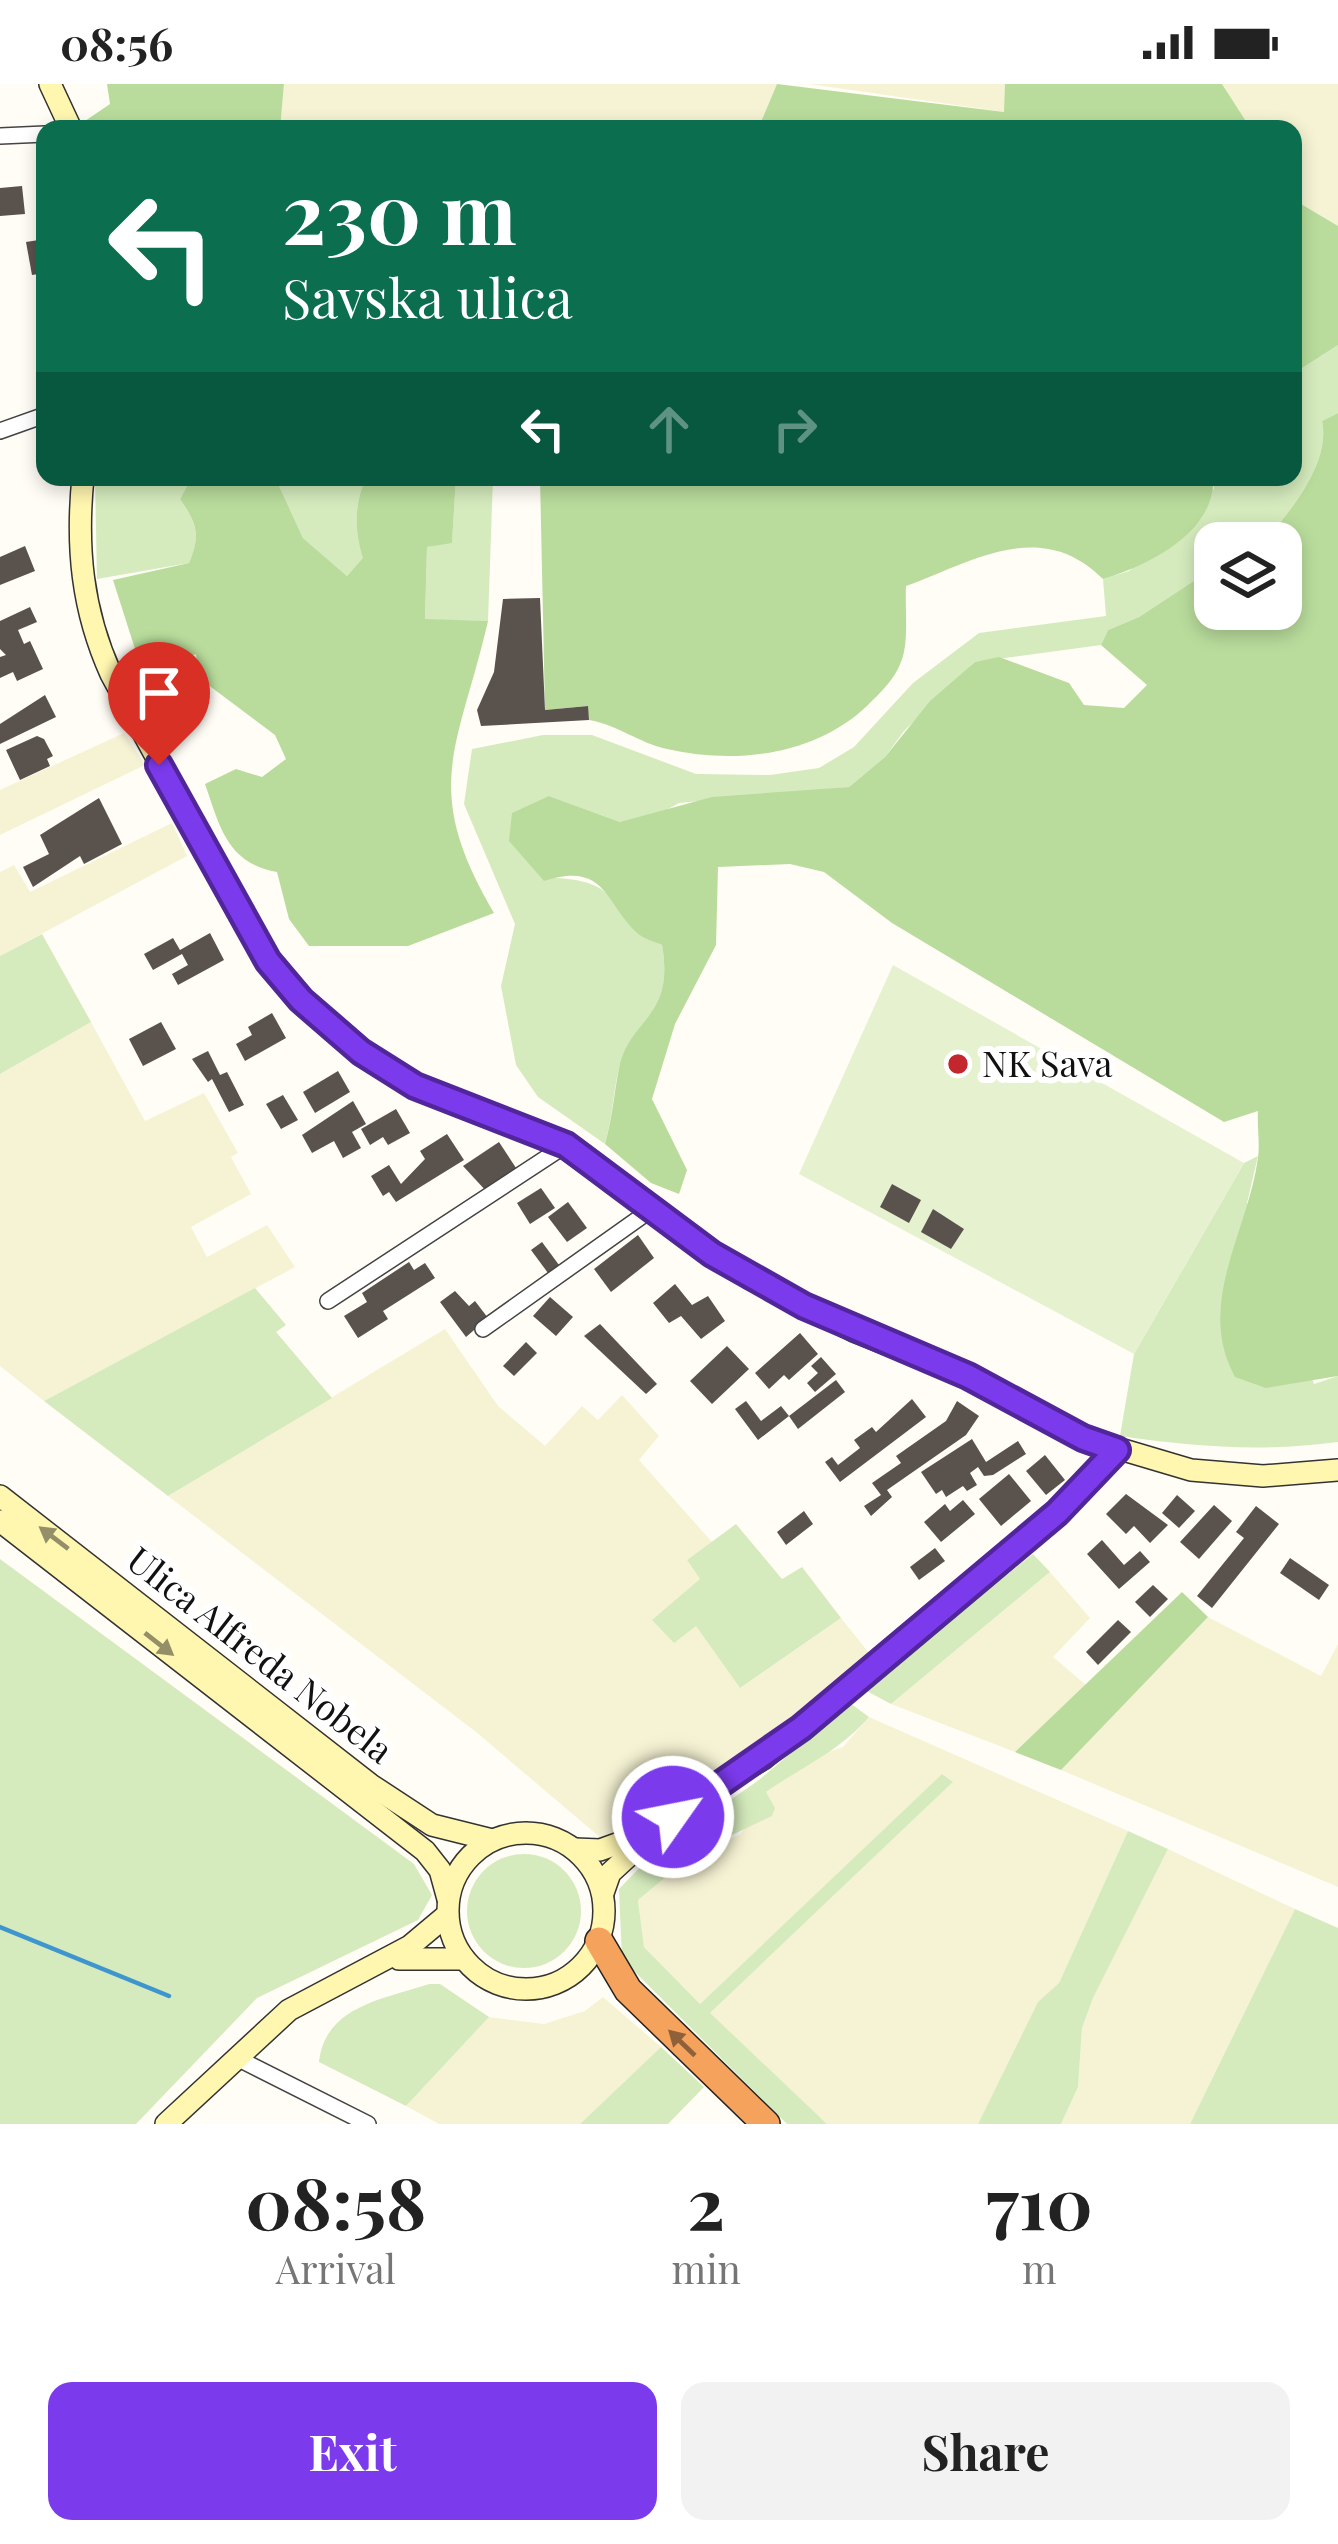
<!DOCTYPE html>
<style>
:root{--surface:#fff;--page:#f2f2f2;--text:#222;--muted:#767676;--accent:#7c3aed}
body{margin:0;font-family:"Playfair Display",serif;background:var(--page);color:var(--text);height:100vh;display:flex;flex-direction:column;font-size:45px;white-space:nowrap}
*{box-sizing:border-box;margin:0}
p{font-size:39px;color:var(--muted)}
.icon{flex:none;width:66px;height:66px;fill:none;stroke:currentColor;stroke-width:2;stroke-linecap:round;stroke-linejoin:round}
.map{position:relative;height:2040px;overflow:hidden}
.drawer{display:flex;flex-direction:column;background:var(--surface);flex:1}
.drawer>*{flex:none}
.guide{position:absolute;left:36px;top:36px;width:1266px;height:366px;border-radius:24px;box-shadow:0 6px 18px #0003;background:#0b6e4f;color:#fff;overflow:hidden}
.controls{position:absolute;left:1194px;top:438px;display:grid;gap:24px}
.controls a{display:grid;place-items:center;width:108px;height:108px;border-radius:24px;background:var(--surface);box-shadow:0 6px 18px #0003;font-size:60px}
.pin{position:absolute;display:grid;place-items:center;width:102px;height:102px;color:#fff;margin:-123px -51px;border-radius:50% 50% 50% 0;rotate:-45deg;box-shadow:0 0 12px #0007}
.pin .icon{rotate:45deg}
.me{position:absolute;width:132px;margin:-66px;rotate:57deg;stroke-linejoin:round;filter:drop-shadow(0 0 9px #0008)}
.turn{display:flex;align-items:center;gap:42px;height:252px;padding:0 48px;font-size:54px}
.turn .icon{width:156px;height:156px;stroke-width:2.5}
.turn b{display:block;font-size:84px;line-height:102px}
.lanes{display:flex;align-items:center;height:114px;padding:0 48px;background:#0003;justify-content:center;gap:60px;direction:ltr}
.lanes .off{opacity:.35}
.eta{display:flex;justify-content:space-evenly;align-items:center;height:204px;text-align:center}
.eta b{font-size:72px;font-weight:700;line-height:84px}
.primary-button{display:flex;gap:24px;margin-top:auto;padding:24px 48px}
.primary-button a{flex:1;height:138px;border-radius:24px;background:var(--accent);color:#fff;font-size:48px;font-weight:700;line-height:138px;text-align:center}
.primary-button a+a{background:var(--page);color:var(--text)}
.status{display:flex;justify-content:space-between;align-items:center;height:84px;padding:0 60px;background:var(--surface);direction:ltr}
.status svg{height:33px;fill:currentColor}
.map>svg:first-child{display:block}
.farmland{fill:#f6f3d4}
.green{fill:#d5ebbd}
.forest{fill:#b9dc9c}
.pitch{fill:#e6f2cf}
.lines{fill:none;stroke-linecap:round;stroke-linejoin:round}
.stream{stroke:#3f96cf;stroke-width:4.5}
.building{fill:#5a524d}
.street-casing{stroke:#444;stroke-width:18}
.secondary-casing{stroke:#333;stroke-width:24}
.highway-casing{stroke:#222;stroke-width:30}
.street{stroke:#fff;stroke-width:15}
.secondary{stroke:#fff6b0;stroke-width:21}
.highway{stroke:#f5a25d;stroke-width:27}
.oneway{fill:#948f68}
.oneway2{fill:#8e613b}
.route-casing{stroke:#51269a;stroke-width:30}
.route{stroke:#7c3aed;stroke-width:21}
.poi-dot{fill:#c4262e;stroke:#fff;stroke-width:4.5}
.labels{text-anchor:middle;stroke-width:12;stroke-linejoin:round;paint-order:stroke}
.poi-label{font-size:36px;fill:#111;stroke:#fff;text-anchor:start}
.street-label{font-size:36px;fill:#111;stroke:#fff}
</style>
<div class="status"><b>08:56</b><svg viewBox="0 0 49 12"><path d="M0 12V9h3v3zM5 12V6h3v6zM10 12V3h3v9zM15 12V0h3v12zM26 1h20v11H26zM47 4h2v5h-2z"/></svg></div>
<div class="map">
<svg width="1338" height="2040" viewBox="0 0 1338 2040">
<rect width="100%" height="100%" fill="#fffdf5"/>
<g class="farmland">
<polygon points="284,0 777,0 758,45 280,45"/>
<polygon points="809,0 1005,0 1005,28"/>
<polygon points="1222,0 1338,0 1338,142 1296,117 1293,45 1251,45"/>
<polygon points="124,649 145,681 0,751 0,706"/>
<polygon points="172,739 187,772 0,872 0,788 14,781 30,808"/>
<polygon points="91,938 145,1037 204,1009 238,1069 231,1073 251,1110 191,1143 207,1173 267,1141 295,1183 44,1317 0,1282 0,990"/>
<polygon points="445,1245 498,1322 545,1362 582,1322 598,1336 622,1311 659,1352 639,1376 712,1458 687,1476 700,1495 673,1558 696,1541 740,1604 841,1534 869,1569 761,1664 602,1755 476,1648 168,1412"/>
<polygon points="1050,1488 1090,1534 1053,1573 1086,1601 1015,1668 891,1620"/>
<polygon points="1208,1533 1321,1592 1338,1560 1338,1803 1061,1686"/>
<polygon points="869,1633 1128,1747 1059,1899 1038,1919 978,2040 827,2040 709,1930 952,1699 941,1691 700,1920 644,1863 638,1816 696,1768 740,1751 766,1708 819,1671 843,1663"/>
<polygon points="1168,1765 1295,1825 1190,2040 1061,2040 1078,2003 1082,1944 1093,1914"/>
<polygon points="603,1913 661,1963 580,2040 439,2040 406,2022 489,1933 544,1940 585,1927"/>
</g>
<g class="green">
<path d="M 1338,261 L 1338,329 L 1322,337 C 1331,378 1290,430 1261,459 L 1215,459 L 1215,483 L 1139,533 L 1108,546 L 1101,561 L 975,578 L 904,647 L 885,673 L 849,703 L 679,719 L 652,734 L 620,738 L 549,712 L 553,794 C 629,796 607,834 662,861 C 675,935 630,934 619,984 C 613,1010 612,1035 605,1060 L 538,1013 L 516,981 L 501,902 L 515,840 L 464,720 L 472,665 L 543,651 L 592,651 L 696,690 L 770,691 L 819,684 L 854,663 L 913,599 L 979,549 L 1106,532 L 1103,495 L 1129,487 L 1214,405 L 1213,393 L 1293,393 L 1293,290 Z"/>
<path d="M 95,393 L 192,393 L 180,415 C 197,440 201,451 189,479 L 97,495 Z"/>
<path d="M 275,393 L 366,393 C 354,421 354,445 364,474 L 347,492 L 303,454 Z"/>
<polygon points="456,393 493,393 488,537 425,536 427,463 452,458"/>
<polygon points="42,850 91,938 0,990 0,872"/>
<path d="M 1258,1072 L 1247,1119 L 1314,1300 L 1338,1292 L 1338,1358 C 1263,1368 1195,1363 1120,1352 L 1134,1270 L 1244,1079 Z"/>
<polygon points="255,1204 286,1241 276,1248 332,1314 168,1412 44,1317"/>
<polygon points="736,1440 782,1495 802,1483 841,1534 740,1604 696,1542 674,1559 652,1536 700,1495 687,1476"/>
<polygon points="1033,1470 1050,1488 891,1620 863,1605"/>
<polygon points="0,1475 414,1780 432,1811 418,1836 257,1914 136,2040 0,2040"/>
<path d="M 850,1619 L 869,1633 C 840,1667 803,1682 766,1708 L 775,1724 L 772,1732 L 696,1768 L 638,1816 L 644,1863 L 700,1920 L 942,1690 L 953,1698 L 710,1929 L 827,2040 L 787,2040 L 622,1875 L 619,1805 L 653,1770 L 759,1696 Z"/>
<polygon points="1128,1747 1168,1765 1093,1914 1082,1944 1078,2003 1061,2040 978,2040 1038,1918 1059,1899"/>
<circle cx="524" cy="1827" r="57"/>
<polygon points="1295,1825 1338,1844 1338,2040 1190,2040"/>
<path d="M 429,1900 L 440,1900 L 489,1933 L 406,2022 L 319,1978 C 325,1922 384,1915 429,1900 Z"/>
<polygon points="661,1963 704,2003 668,2040 580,2040"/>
</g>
<g class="forest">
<polygon points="107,0 284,0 280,45 84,45 82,39 110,20"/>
<polygon points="777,0 1004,28 1005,0 1222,0 1251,45 758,45"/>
<polygon points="1293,109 1296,117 1338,142 1338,261 1293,290"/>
<path d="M 1338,329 L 1338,1292 L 1266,1304 L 1235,1293 C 1195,1220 1248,1148 1258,1074 C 1260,1059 1257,1043 1258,1027 L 1224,1038 L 892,839 L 824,788 L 790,780 L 718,783 L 716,861 L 675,940 L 652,1015 L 687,1086 L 679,1110 L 651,1099 L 605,1060 C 612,1035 614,1010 619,984 C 629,934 675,935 662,861 C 655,858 642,854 636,848 C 605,818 605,777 544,797 L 509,757 L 512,729 L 549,712 L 620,738 L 712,713 L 849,703 L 885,673 L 930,617 L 975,578 L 999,573 L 1069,599 L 1084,621 L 1124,624 L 1147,601 L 1101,561 L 1108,546 L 1139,533 L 1215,483 L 1215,525 L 1281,525 L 1281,459 L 1261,459 C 1290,430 1331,378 1322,337 Z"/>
<path d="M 192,393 L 275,393 L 303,454 L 347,492 L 363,474 C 354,445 354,421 366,393 L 456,393 L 452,459 L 427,463 L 425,535 L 488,537 C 458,666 420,703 494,829 L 408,862 L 309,862 L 289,835 L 277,788 C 227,779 220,743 205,700 L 236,685 L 262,693 L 286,675 L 275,651 L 199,594 L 196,570 L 143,590 L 113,496 L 189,479 C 201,450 197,440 180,415 Z"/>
<path d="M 540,393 L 1213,393 C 1217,448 1147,482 1103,495 C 1041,433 974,477 906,502 C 905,523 908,548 904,568 C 899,591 884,605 868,621 C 816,671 737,681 667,665 C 639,659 618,641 589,636 L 587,622 L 545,626 Z"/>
<polygon points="1182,1508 1208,1533 1061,1686 1015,1668"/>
</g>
<polygon class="pitch" points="893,881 1244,1079 1134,1270 799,1090"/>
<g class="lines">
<polyline class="stream" points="0,1843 169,1912"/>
</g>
<g class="building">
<polygon points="22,102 25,130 0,132 0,104"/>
<polygon points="45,155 45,189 32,191 26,158"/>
<polygon points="25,462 35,487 0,501 0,473"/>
<polygon points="540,514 545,626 588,622 589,636 481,642 477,626 494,588 503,515"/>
<polygon points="30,523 37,538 18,546 24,560 30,557 43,585 17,597 13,588 0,594 0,573 6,571 0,565 0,537"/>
<polygon points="45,611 56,633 0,660 0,640"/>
<polygon points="37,652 44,655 53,672 47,675 50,682 20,696 6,666"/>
<polygon points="99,714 122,760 84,780 80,772 33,803 23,783 49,770 40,751"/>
<polygon points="210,849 224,876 178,901 172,890 188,881 182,870 153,886 144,870 173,854 180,866"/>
<polygon points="272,929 286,954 245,977 236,960 252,951 248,943"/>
<polygon points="161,938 176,965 143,982 129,955"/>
<polygon points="208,967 220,991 227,988 244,1021 229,1028 212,995 208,998 192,975"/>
<polygon points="338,987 350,1008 315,1029 303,1008"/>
<polygon points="283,1011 298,1036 281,1045 266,1020"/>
<polygon points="353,1017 366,1040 352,1048 361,1064 343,1074 334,1057 312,1069 302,1051"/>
<polygon points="396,1025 410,1049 388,1061 383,1053 370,1061 361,1045"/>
<polygon points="447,1050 464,1076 396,1118 389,1108 383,1112 371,1092 389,1081 401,1100 425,1075 420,1067"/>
<polygon points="499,1058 518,1087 487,1108 463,1082"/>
<polygon points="892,1100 921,1116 909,1139 880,1123"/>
<polygon points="541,1104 555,1124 530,1140 517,1119"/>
<polygon points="568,1118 587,1144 567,1158 548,1133"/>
<polygon points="933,1125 964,1145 951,1165 921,1148"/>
<polygon points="638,1151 654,1174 611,1208 594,1185"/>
<polygon points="542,1158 559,1181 548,1189 531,1166"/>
<polygon points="409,1178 414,1186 425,1179 435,1194 383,1227 388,1235 358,1254 344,1232 367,1218 362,1209"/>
<polygon points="675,1200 692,1221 708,1212 725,1237 701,1255 681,1232 669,1239 653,1219"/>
<polygon points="455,1207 469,1222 475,1217 488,1234 466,1253 440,1218"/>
<polygon points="550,1213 573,1233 556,1252 533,1232"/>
<polygon points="600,1240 657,1300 646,1310 584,1252"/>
<polygon points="800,1249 818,1270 789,1296 784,1291 769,1305 755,1289"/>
<polygon points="526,1258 537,1269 514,1292 503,1282"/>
<polygon points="727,1262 749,1285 712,1320 690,1297"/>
<polygon points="821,1273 836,1290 815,1308 807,1299 818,1289 811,1282"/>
<polygon points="836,1296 845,1308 798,1345 789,1332"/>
<polygon points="912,1315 926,1333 840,1398 825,1378 832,1373 838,1381 860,1364 854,1356 872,1343 876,1348"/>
<polygon points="746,1317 761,1337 781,1322 789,1332 758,1356 735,1325"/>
<polygon points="957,1317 979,1332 966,1351 887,1406 892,1413 871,1432 864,1422 881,1411 872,1399 901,1379 896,1372 946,1337"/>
<polygon points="972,1355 986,1378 1018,1357 1026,1370 993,1391 984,1392 978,1383 970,1389 977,1401 967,1407 963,1402 946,1413 942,1406 936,1410 921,1388"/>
<polygon points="1045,1371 1065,1396 1046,1411 1026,1387"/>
<polygon points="1009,1390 1031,1417 1001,1442 979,1415"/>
<polygon points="1126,1410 1168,1441 1150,1459 1134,1442 1126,1450 1106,1430"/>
<polygon points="1177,1411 1195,1427 1179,1444 1162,1429"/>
<polygon points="963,1416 975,1430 941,1458 924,1438 945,1420 950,1427"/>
<polygon points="1214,1421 1232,1437 1199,1475 1180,1458"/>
<polygon points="1256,1422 1279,1440 1212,1524 1197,1512 1244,1454 1236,1448"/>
<polygon points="804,1427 813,1440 786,1461 777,1448"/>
<polygon points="1102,1456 1124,1481 1140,1467 1150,1478 1119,1505 1087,1470"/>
<polygon points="935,1464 945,1477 919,1496 910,1483"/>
<polygon points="1290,1474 1329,1501 1319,1516 1280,1489"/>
<polygon points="1153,1501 1168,1515 1150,1533 1135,1518"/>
<polygon points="1118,1536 1131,1548 1098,1581 1086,1568"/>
</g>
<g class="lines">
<defs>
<g id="street">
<polyline points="0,52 45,50"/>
<polyline points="0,347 45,331"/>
<polyline points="328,1217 566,1061"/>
<polyline points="483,1245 652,1125"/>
<polyline points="235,1973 368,2040"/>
</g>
<g id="secondary">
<polyline points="50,0 71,45"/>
<path d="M 83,393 C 76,463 82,526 111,590 L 268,877 L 301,916 L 380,981 L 443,1014 L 548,1052 L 749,1194 L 854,1247 L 968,1292 L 1083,1354 L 1191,1386 L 1263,1392 L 1338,1386"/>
<polyline points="0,1412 371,1701 432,1741 492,1756"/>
<polyline points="0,1437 425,1767 440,1786 448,1815"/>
<circle cx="526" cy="1827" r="78"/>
<polyline points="575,1765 600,1766 622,1758 763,1675 1057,1429 1116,1366"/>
<polyline points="603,1809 610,1789 647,1755"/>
<polyline points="399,1875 464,1875"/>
<polyline points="166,2040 289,1926 410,1862 447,1831"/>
</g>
<polyline id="highway" points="599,1857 628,1906 766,2040"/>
</defs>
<use href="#street" class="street-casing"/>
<use href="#secondary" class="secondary-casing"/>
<use href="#highway" class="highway-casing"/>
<use href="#street" class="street"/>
<use href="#secondary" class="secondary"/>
<use href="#highway" class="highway"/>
</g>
<defs><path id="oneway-solid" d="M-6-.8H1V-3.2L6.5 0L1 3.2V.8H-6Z" transform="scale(3)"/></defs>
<g class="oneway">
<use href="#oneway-solid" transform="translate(54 1454) rotate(-143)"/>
<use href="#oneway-solid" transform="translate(159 1560) rotate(38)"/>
</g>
<use class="oneway2" href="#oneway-solid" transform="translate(682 1959) rotate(-136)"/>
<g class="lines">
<defs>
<polyline id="route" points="159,681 268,877 301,916 361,968 415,1002 566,1061 712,1170 804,1222 968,1292 1083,1354 1117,1366 1057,1429 801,1644 673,1733"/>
</defs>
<use href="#route" class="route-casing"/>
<use href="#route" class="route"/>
</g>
<circle class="poi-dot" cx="958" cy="980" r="12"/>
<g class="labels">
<g class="poi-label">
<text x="982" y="993">NK Sava</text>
</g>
<g class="street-label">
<text transform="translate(260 1571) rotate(38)" y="13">Ulica Alfreda Nobela</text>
</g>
</g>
</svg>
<div class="controls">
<a><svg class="icon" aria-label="layers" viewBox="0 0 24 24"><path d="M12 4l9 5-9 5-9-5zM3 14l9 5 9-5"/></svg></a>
</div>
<div class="pin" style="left:159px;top:681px;background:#d93025"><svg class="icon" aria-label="arrive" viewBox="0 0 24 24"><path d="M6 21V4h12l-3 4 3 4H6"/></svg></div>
<svg class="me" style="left:673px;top:1733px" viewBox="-20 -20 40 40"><circle r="17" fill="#7c3aed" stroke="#fff" stroke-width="3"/><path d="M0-11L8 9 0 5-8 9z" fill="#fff"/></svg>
<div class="guide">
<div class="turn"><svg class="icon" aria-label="left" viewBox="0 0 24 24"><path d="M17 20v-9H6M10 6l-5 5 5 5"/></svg><div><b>230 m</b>Savska ulica</div></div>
<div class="lanes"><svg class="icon" aria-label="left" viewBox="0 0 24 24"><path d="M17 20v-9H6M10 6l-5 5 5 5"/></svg><svg class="icon off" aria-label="ahead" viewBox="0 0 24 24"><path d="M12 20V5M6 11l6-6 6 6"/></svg><svg class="icon off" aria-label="right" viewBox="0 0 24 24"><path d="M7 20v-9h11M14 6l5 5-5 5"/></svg></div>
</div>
</div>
<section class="drawer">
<div class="eta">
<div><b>08:58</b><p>Arrival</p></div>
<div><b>2</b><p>min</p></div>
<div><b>710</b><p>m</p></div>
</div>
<div class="primary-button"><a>Exit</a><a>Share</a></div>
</section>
